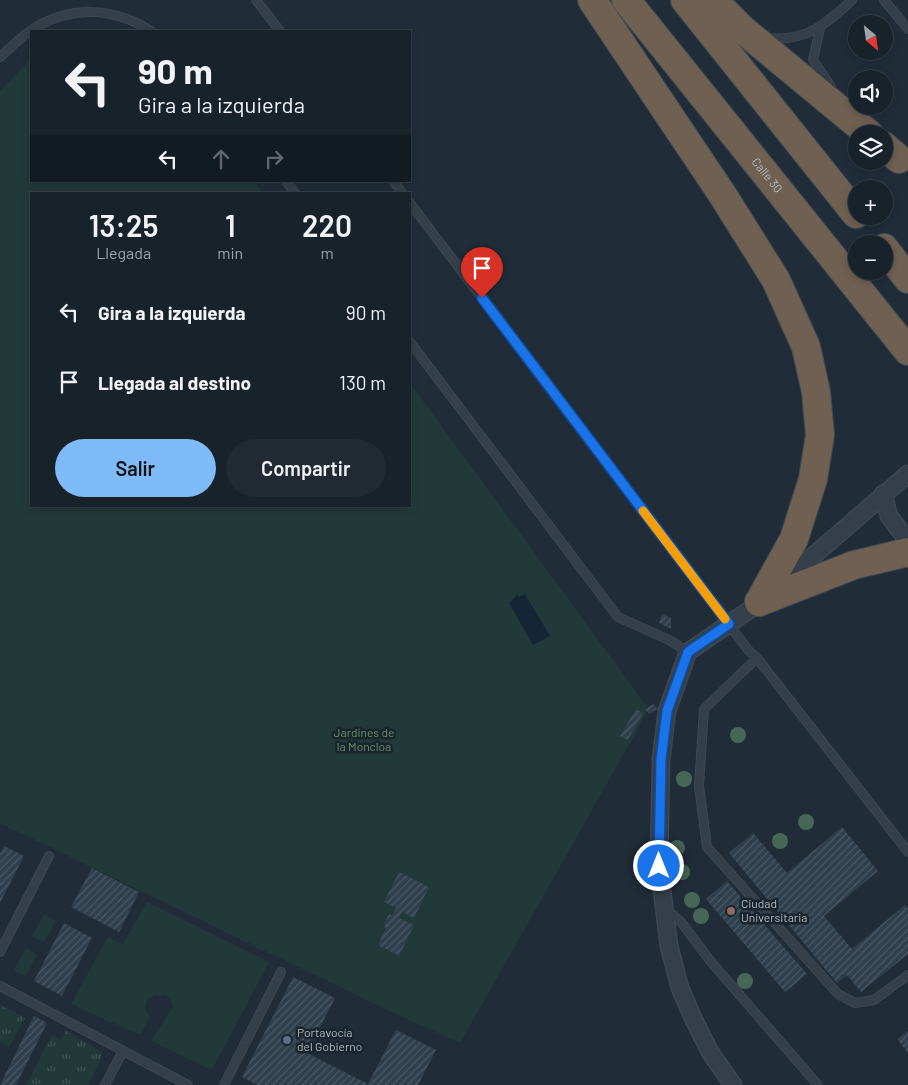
<!DOCTYPE html>
<html lang="es">
<meta charset="utf-8">
<style>
:root{--surface:#18222b;--page:#212a33;--text:#f1f3f6;--muted:#9fa4a9;--line:#363f47;--accent:#80bbf9}
body{margin:0;font-family:Barlow,sans-serif;background:var(--page);color:var(--text);height:100vh;display:flex;flex-direction:column;font-size:19px;white-space:nowrap}
*{box-sizing:border-box;margin:0}
p{font-size:16px;color:var(--muted)}
.icon{flex:none;width:28px;height:28px;fill:none;stroke:currentColor;stroke-width:2;stroke-linecap:round;stroke-linejoin:round}
.map{position:relative;flex:1;overflow:hidden}
.side{position:absolute;left:30px;top:192px;width:381px;height:315px;display:flex;flex-direction:column;background:var(--surface);border-radius:0px;box-shadow:0 2px 8px #0003,0 0 0 1px var(--line)}
.side>*{flex:none}
.hud{position:absolute;left:30px;top:30px;width:381px;height:152px;border-radius:0px;box-shadow:0 2px 8px #0003,0 0 0 1px var(--line);background:#18222b;color:var(--text);overflow:hidden}
.needle{width:32px;rotate:151deg}
.controls{position:absolute;left:848px;top:15px;display:grid;gap:10px}
.controls a{display:grid;place-items:center;width:45px;height:45px;border-radius:50%;background:var(--surface);box-shadow:0 2px 8px #0003,0 0 0 1px var(--line);font-size:25px}
.pin{position:absolute;display:grid;place-items:center;width:42px;height:42px;color:#fff;margin:-51px -21px;border-radius:50% 50% 50% 0;rotate:-45deg;box-shadow:0 0 5px #0007}
.pin .icon{rotate:45deg}
.me{position:absolute;width:55px;margin:-28px;rotate:0deg;stroke-linejoin:round;filter:drop-shadow(0 0 4px #0008)}
.turn{display:flex;align-items:center;gap:18px;height:105px;padding:0 25px;font-size:22px}
.turn .icon{width:65px;height:65px;stroke-width:2.5}
.turn b{display:block;font-size:35px;line-height:42px}
.lanes{display:flex;align-items:center;height:48px;padding:0 25px;background:#0003;justify-content:center;gap:25px;direction:ltr}
.lanes .off{opacity:.35}
.eta{display:flex;justify-content:space-evenly;align-items:center;height:85px;text-align:center}
.eta b{font-size:30px;font-weight:600;line-height:35px}
.button{display:flex;gap:10px;margin-top:auto;padding:10px 25px}
.button a{flex:1;height:58px;border-radius:30px;background:var(--accent);color:#111;font-size:20px;font-weight:600;line-height:58px;text-align:center}
.button a+a{background:var(--page);color:var(--text)}
ul{padding:0;list-style:none}
li{display:flex;align-items:center;gap:15px;height:70px;padding:0 25px}
li div{flex:1}
li b{display:block;font-size:19px}
li em{font-style:normal}
.map>svg:first-child{display:block}
.grass{fill:url(#grass-tufts)}
.garden{fill:#22393a}
.water{fill:#142536}
.building{fill:url(#building-hatch)}
.lines{fill:none;stroke-linecap:round;stroke-linejoin:round}
.service-casing{stroke:#3d4852;stroke-width:10}
.minor-casing{stroke:#3d4852;stroke-width:19}
.motorway-casing{stroke:#3f4a54;stroke-width:30}
.service{stroke:#343f49;stroke-width:8}
.minor{stroke:#343f49;stroke-width:16}
.motorway{stroke:#6f6051;stroke-width:28}
.tree{fill:#466755}
.route-casing{stroke:#114b97;stroke-width:12}
.route{stroke:#1a73e8;stroke-width:9}
.slow{stroke:#f59e0b;stroke-width:9}
.education-dot{fill:#8d6e63;stroke:#1a242d;stroke-width:2}
.service-dot{fill:#5c6f8a;stroke:#1a242d;stroke-width:2}
.labels{text-anchor:middle;stroke-width:5;stroke-linejoin:round;paint-order:stroke}
.street-label{font-size:12px;fill:#afbac5;stroke:#1a242d}
.park-label{font-size:12px;fill:#66966c;stroke:#1a242d}
.poi-label{font-size:12px;fill:#afbac5;stroke:#1a242d;text-anchor:start}
</style>
<div class="map">
<svg width="908" height="1085" viewBox="0 0 908 1085">
<defs>
<pattern id="grass-tufts" width="24" height="20" patternUnits="userSpaceOnUse" patternTransform="scale(1.25)"><rect width="24" height="20" fill="#22393a"/><path d="M3 7l-1-3M5 7V3M7 7l1-3M15 17l-1-3M17 17v-4M19 17l1-3" fill="none" stroke="#405455"/></pattern>
<pattern id="building-hatch" width="6" height="6" patternUnits="userSpaceOnUse" patternTransform="scale(1.25)"><rect width="6" height="6" fill="#2f3f4d"/><path d="M-1 1l2-2M0 6l6-6M5 7l2-2" fill="none" stroke="#4b5965"/></pattern>
</defs>
<rect width="100%" height="100%" fill="#202d39"/>
<g class="grass">
<polygon points="0,1005 25,1018 9,1047 0,1042"/>
<polygon points="66,1031 102,1052 102,1057 88,1085 26,1085 52,1035 61,1040"/>
</g>
<g class="garden">
<polygon points="31,59 31,181 254,181 263,194 31,194 31,506 410,506 410,383 648,708 635,734 460,1043 379,1006 0,823 0,91"/>
<polygon points="147,902 269,962 212,1070 151,1041 173,1007 172,1001 164,995 156,995 147,1000 145,1009 150,1017 140,1035 71,1004 108,937 123,944"/>
<polygon points="44,914 56,921 44,942 32,936"/>
<polygon points="26,948 37,954 26,976 14,970"/>
</g>
<polygon class="water" points="518,594 519,597 525,594 550,636 533,645 509,603"/>
<g class="building">
<polygon points="662,614 671,618 671,629 659,623"/>
<polygon points="654,704 657,709 649,714 645,709"/>
<polygon points="636,709 643,713 628,740 620,736"/>
<polygon points="842,827 878,871 824,916 852,949 905,905 908,909 908,954 861,992 847,975 837,983 729,853 753,833 787,873"/>
<polygon points="4,846 24,856 0,903 0,853"/>
<polygon points="92,868 139,892 119,932 71,907"/>
<polygon points="399,872 429,887 414,918 402,912 399,918 414,925 399,956 378,945 386,928 383,926 389,914 392,916 396,908 384,902"/>
<polygon points="727,881 807,974 785,992 706,899"/>
<polygon points="64,923 92,938 62,996 34,981"/>
<polygon points="293,977 335,998 307,1053 368,1084 396,1030 436,1050 418,1085 257,1085 242,1077"/>
<polygon points="34,1016 47,1023 16,1085 0,1085"/>
<polygon points="908,1031 908,1053 897,1039"/>
</g>
<g class="lines">
<defs>
<g id="service">
<polyline points="256,0 280,31"/>
<polyline points="884,0 908,29"/>
<polyline points="820,28 813,60 831,87"/>
<path d="M 767,38 C 806,42 825,25 852,0"/>
<path d="M 0,57 C 11,47 23,35 36,27 C 74,5 115,8 151,31"/>
<polyline points="286,181 296,194"/>
<polyline points="393,181 403,194"/>
<polyline points="410,203 749,651 757,658 908,852"/>
<polyline points="410,342 618,617 669,640 688,652"/>
<polyline points="757,658 704,709 699,786 707,847 838,994 855,1003 874,1000 908,975"/>
<polyline points="666,909 681,922 712,963 818,1085"/>
<polyline points="0,952 49,856"/>
<polyline points="0,986 188,1085"/>
<polyline points="105,1085 123,1051"/>
<polyline points="224,1085 281,972"/>
</g>
<g id="minor">
<polyline points="883,494 889,516 908,541"/>
<polyline points="733,1085 710,1052 693,1018 680,988 669,946 659,866 661,760 667,711 688,652 755,606 908,474"/>
</g>
<g id="motorway">
<polyline points="592,0 722,194 776,280 806,347 816,392 820,435 813,479 794,539 759,602"/>
<path id="s1" d="M 626,0 L 908,351"/>
<polyline points="685,0 856,214"/>
<polyline points="713,0 742,29 869,134"/>
<polyline points="884,146 899,159"/>
<polyline points="884,248 908,279"/>
<polyline points="759,602 854,565 908,552"/>
</g>
</defs>
<use href="#service" class="service-casing"/>
<use href="#minor" class="minor-casing"/>
<use href="#motorway" class="motorway-casing"/>
<use href="#service" class="service"/>
<use href="#minor" class="minor"/>
<use href="#motorway" class="motorway"/>
</g>
<g class="tree">
<circle cx="738" cy="735" r="8"/>
<circle cx="684" cy="779" r="8"/>
<circle cx="806" cy="822" r="8"/>
<circle cx="780" cy="841" r="8"/>
<circle cx="677" cy="848" r="8"/>
<circle cx="682" cy="872" r="8"/>
<circle cx="692" cy="900" r="8"/>
<circle cx="701" cy="916" r="8"/>
<circle cx="745" cy="981" r="8"/>
</g>
<g class="lines">
<defs>
<polyline id="route" points="482,298 729,624 688,652 667,711 661,760 659,866"/>
</defs>
<use href="#route" class="route-casing"/>
<use href="#route" class="route"/>
<polyline class="slow" points="643,511 725,619"/>
</g>
<circle class="education-dot" cx="731" cy="911" r="5"/>
<circle class="service-dot" cx="287" cy="1040" r="5"/>
<g class="labels">
<g class="street-label">
<text dy="4" stroke="none"><textPath href="#s1" startOffset="225">Calle 30</textPath></text>
</g>
<g class="park-label">
<text x="364" y="737">Jardines de<tspan x="364" dy="14">la Moncloa</tspan></text>
</g>
<g class="poi-label">
<text x="741" y="908">Ciudad<tspan x="741" dy="14">Universitaria</tspan></text>
<text x="297" y="1037">Portavocía<tspan x="297" dy="14">del Gobierno</tspan></text>
</g>
</g>
</svg>
<div class="controls">
<a><svg class="needle" viewBox="-14 -14 28 28"><path d="M0-13l5 13h-10z" fill="#e53935"/><path d="M0 13l5-13h-10z" fill="#9fa4a9"/></svg></a>
<a><svg class="icon" aria-label="sound" viewBox="0 0 24 24"><path d="M4 9h4l5-4v14l-5-4H4zM17 9q2 3 0 6"/></svg></a>
<a><svg class="icon" aria-label="layers" viewBox="0 0 24 24"><path d="M12 4l9 5-9 5-9-5zM3 14l9 5 9-5"/></svg></a>
<a>+</a>
<a>−</a>
</div>
<div class="pin" style="left:482px;top:298px;background:#d93025"><svg class="icon" aria-label="arrive" viewBox="0 0 24 24"><path d="M6 21V4h12l-3 4 3 4H6"/></svg></div>
<svg class="me" style="left:659px;top:866px" viewBox="-20 -20 40 40"><circle r="17" fill="#1a73e8" stroke="#fff" stroke-width="3"/><path d="M0-11L8 9 0 5-8 9z" fill="#fff"/></svg>
<div class="hud">
<div class="turn"><svg class="icon" aria-label="left" viewBox="0 0 24 24"><path d="M17 20v-9H6M10 6l-5 5 5 5"/></svg><div><b>90 m</b>Gira a la izquierda</div></div>
<div class="lanes"><svg class="icon" aria-label="left" viewBox="0 0 24 24"><path d="M17 20v-9H6M10 6l-5 5 5 5"/></svg><svg class="icon off" aria-label="ahead" viewBox="0 0 24 24"><path d="M12 20V5M6 11l6-6 6 6"/></svg><svg class="icon off" aria-label="right" viewBox="0 0 24 24"><path d="M7 20v-9h11M14 6l5 5-5 5"/></svg></div>
</div>
<section class="side">
<div class="eta">
<div><b>13:25</b><p>Llegada</p></div>
<div><b>1</b><p>min</p></div>
<div><b>220</b><p>m</p></div>
</div>
<ul>
<li><svg class="icon" aria-label="left" viewBox="0 0 24 24"><path d="M17 20v-9H6M10 6l-5 5 5 5"/></svg><div><b>Gira a la izquierda</b></div><em>90 m</em></li>
<li><svg class="icon" aria-label="arrive" viewBox="0 0 24 24"><path d="M6 21V4h12l-3 4 3 4H6"/></svg><div><b>Llegada al destino</b></div><em>130 m</em></li>
</ul>
<div class="button"><a>Salir</a><a>Compartir</a></div>
</section>
</div>
